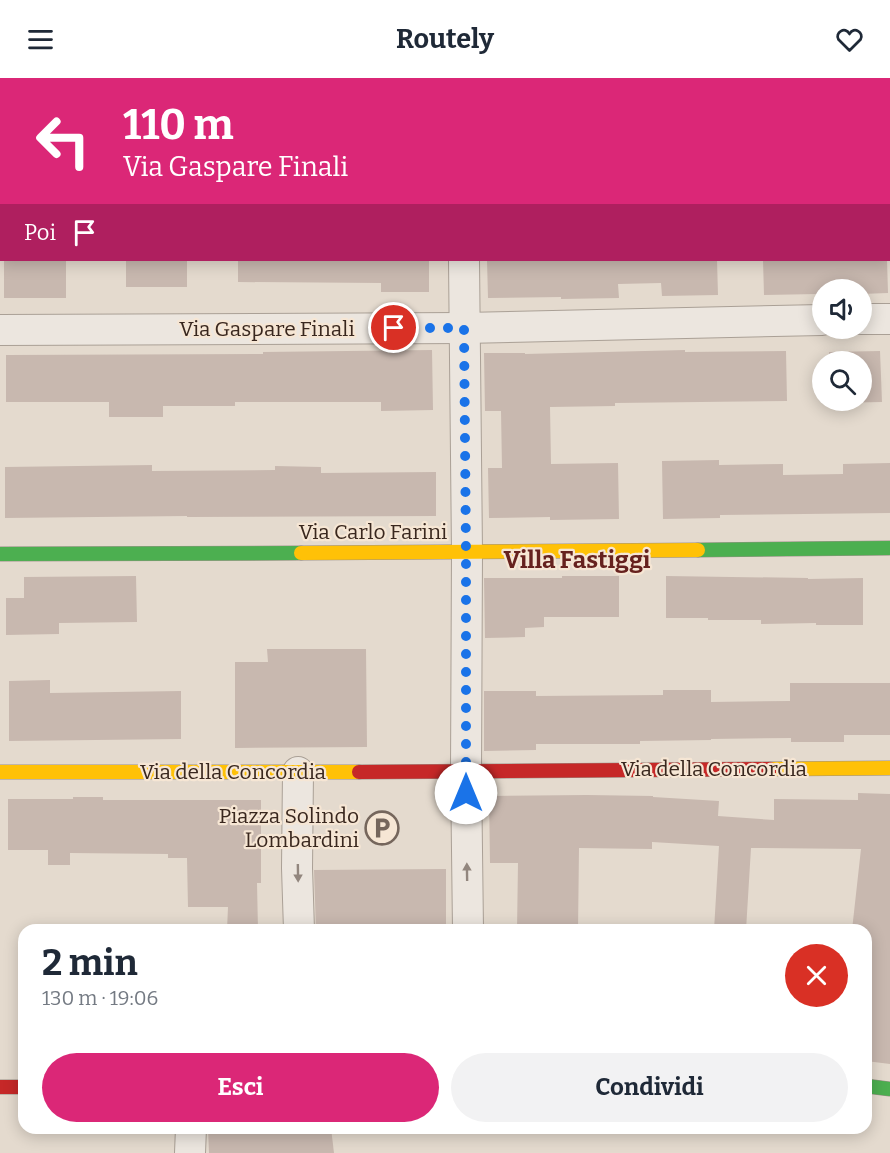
<!DOCTYPE html>
<html lang="it">
<meta charset="utf-8">
<style>
:root{--surface:#fff;--page:#f2f2f3;--text:#1f2937;--muted:#747a83;--accent:#db2777}
body{margin:0;font-family:Bitter,serif;background:var(--page);color:var(--text);height:100vh;display:flex;flex-direction:column;font-size:22px;white-space:nowrap}
*{box-sizing:border-box;margin:0}
p{font-size:20px;color:var(--muted)}
.icon{flex:none;width:33px;height:33px;fill:none;stroke:currentColor;stroke-width:2;stroke-linecap:round;stroke-linejoin:round}
.map{position:relative;flex:1;overflow:hidden}
.side{position:absolute;left:18px;top:846px;width:854px;height:210px;display:flex;flex-direction:column;background:var(--surface);border-radius:18px;box-shadow:0 3px 15px #0003}
.side>*{flex:none}
.guide{position:absolute;left:0px;top:0px;width:891px;height:183px;box-shadow:0 3px 15px #0003;background:#db2777;color:#fff;overflow:hidden}
.controls{position:absolute;left:812px;top:201px;display:grid;gap:12px}
.controls a{display:grid;place-items:center;width:60px;height:60px;border-radius:50%;background:var(--surface);box-shadow:0 3px 15px #0003;font-size:30px}
.pin{position:absolute;display:grid;place-items:center;width:51px;height:51px;color:#fff;margin:-26px;border:3px solid #fff;border-radius:50%;box-shadow:0 2px 6px #0007}
.me{position:absolute;width:66px;margin:-33px;rotate:0deg;stroke-linejoin:round;filter:drop-shadow(0 0 4px #0008)}
.turn{display:flex;align-items:center;gap:21px;height:126px;padding:0 24px;font-size:27px}
.turn .icon{width:78px;height:78px;stroke-width:2.5}
.turn b{display:block;font-size:42px;line-height:51px}
.then{display:flex;align-items:center;height:57px;padding:0 24px;background:#0003;gap:12px;font-size:22px}
.round{display:grid;place-items:center;flex:none;width:63px;height:63px;border-radius:32px;background:var(--page)}
.head{display:flex;align-items:center;justify-content:space-between;height:102px;padding:0 24px}
h1{font-size:36px;font-weight:700;line-height:45px}
.cta{display:flex;gap:12px;margin-top:auto;padding:12px 24px}
.cta a{flex:1;height:69px;border-radius:36px;background:var(--accent);color:#fff;font-size:24px;font-weight:700;line-height:69px;text-align:center}
.cta a+a{background:var(--page);color:var(--text)}
header{display:flex;justify-content:space-between;align-items:center;height:78px;padding:0 24px;background:var(--surface);font-size:27px;font-weight:700}
.map>svg:first-child{display:block}
.building{fill:#c8b8af}
.lines{fill:none;stroke-linecap:round;stroke-linejoin:round}
.street-casing{stroke:#aaa096;stroke-width:32}
.fast-casing{stroke:#998f86;stroke-width:15}
.slow-casing{stroke:#998f86;stroke-width:15}
.jam-casing{stroke:#998f86;stroke-width:15}
.street{stroke:#ece6df;stroke-width:30}
.fast{stroke:#4caf50;stroke-width:14}
.slow{stroke:#ffc107;stroke-width:14}
.jam{stroke:#c62828;stroke-width:14}
.oneway{fill:#92867e}
.route{stroke:#1a73e8;stroke-width:10;stroke-dasharray:0 18}
.labels{text-anchor:middle;stroke-width:4.5;stroke-linejoin:round;paint-order:stroke}
.street-label{font-size:21px;fill:#39271e;stroke:#f6e6d4}
.poi-label{font-size:21px;fill:#39271e;stroke:#f6e6d4;text-anchor:end}
.quarter-label{font-size:24px;font-weight:bold;fill:#66211e;stroke:#f6e6d4}
</style>
<header><svg class="icon" aria-label="menu" viewBox="0 0 24 24"><path d="M4 6h16M4 12h16M4 18h16"/></svg>Routely<svg class="icon" aria-label="heart" viewBox="0 0 24 24"><path d="M12 20l-8-8c-3-5 5-10 8-4 3-6 11-1 8 4z"/></svg></header>
<div class="map">
<svg width="890" height="1075" viewBox="0 0 890 1075">
<rect width="100%" height="100%" fill="#e4dace"/>
<g class="building">
<rect x="4" y="182" width="62" height="38"/>
<rect x="126" y="182" width="61" height="27"/>
<polygon points="238,182 429,182 429,214 381,214 381,205 238,204"/>
<polygon points="487,182 717,182 718,217 662,218 661,205 618,206 619,220 561,221 561,219 488,220"/>
<polygon points="763,182 887,182 888,215 861,216 861,212 818,212 818,216 764,217"/>
<polygon points="432,272 433,332 381,333 381,324 235,324 235,328 163,328 163,339 109,339 109,324 6,324 6,277 263,276 263,274"/>
<polygon points="685,272 685,274 786,273 787,323 615,325 615,328 550,329 551,386 618,385 619,441 550,442 550,439 489,440 488,390 502,390 501,333 485,333 484,275 525,275 525,276"/>
<polygon points="880,273 882,324 830,325 830,322 861,322 861,284 829,284 829,274"/>
<polygon points="719,382 719,387 783,386 783,397 843,396 843,386 890,385 890,435 720,437 720,440 663,441 662,383"/>
<polygon points="152,387 152,393 275,392 275,388 321,389 321,395 436,394 436,438 187,439 187,438 5,440 5,389"/>
<polygon points="136,498 137,544 59,545 59,556 6,557 6,520 24,520 24,499"/>
<polygon points="562,498 619,498 619,539 544,539 544,549 525,550 525,559 485,560 484,500 562,500"/>
<polygon points="666,498 808,500 808,501 863,500 863,547 816,547 816,545 761,546 761,542 708,542 708,540 666,540"/>
<polygon points="267,571 366,571 367,669 235,670 235,584 268,584"/>
<polygon points="50,602 50,615 181,613 181,661 9,663 9,603"/>
<polygon points="790,605 890,605 890,657 844,657 844,664 791,664 791,660 711,661 711,662 640,663 640,666 536,666 536,672 484,673 484,613 536,613 536,618 663,617 663,612 711,612 711,624 790,623"/>
<polygon points="858,715 890,716 890,986 866,983 866,852 852,852 861,771 751,770 746,852 714,852 719,768 652,764 652,771 579,770 578,852 517,852 518,785 490,785 489,718 587,717 653,718 653,719 719,723 718,738 774,742 774,721 858,722"/>
<polygon points="73,719 103,719 103,722 261,722 261,805 257,805 258,852 227,852 228,829 188,829 187,780 168,780 168,776 70,775 70,787 48,787 48,772 8,772 8,721 73,721"/>
<polygon points="446,791 446,852 316,852 314,792"/>
<polygon points="208,1050 331,1050 334,1075 209,1075"/>
</g>
<g class="lines">
<defs>
<g id="street">
<polyline points="224,0 224,2"/>
<polyline points="464,0 464,2"/>
<polyline points="0,2 2,2"/>
<polyline points="339,2 398,0"/>
<polyline points="464,182 467,475 466,693 468,852"/>
<polyline points="861,241 890,241"/>
<polyline points="0,252 464,250 822,242"/>
<polyline points="298,694 297,790 299,852"/>
<polyline points="190,1075 191,1050"/>
</g>
<g id="fast">
<polyline points="698,472 890,470"/>
<polyline points="0,476 301,475"/>
<polyline points="866,1008 890,1011"/>
</g>
<g id="slow">
<polyline points="301,475 698,472"/>
<polyline points="770,691 890,690"/>
<polyline points="0,694 359,694"/>
</g>
<g id="jam">
<polyline points="359,694 770,691"/>
<polyline points="0,1009 24,1009"/>
</g>
</defs>
<use href="#street" class="street-casing"/>
<use href="#fast" class="fast-casing"/>
<use href="#slow" class="slow-casing"/>
<use href="#jam" class="jam-casing"/>
<use href="#street" class="street"/>
<use href="#fast" class="fast"/>
<use href="#slow" class="slow"/>
<use href="#jam" class="jam"/>
</g>
<defs><path id="oneway-solid" d="M-6-.8H1V-3.2L6.5 0L1 3.2V.8H-6Z" transform="scale(1.5)"/></defs>
<g class="oneway">
<use href="#oneway-solid" transform="translate(467 794) rotate(-91)"/>
<use href="#oneway-solid" transform="translate(298 795) rotate(89)"/>
</g>
<g class="lines">
<polyline class="route" points="394,250 464,250 466,475 466,715"/>
</g>
<defs>
<symbol id="parking-ring" viewBox="-11 -11 22 22"><circle r="9.5" fill="#f6e6d4" stroke="#75665c" stroke-width="1.5"/><path d="M-3.5-5.5H1a3.5 3.5 0 0 1 0 7H-1V5.5H-3.5ZM-1-3.4V-.6H.8a1.4 1.4 0 0 0 0-2.8Z" fill="#75665c"/></symbol>
</defs>
<g fill-rule="evenodd">
<use href="#parking-ring" x="363" y="731" width="38" height="38"/>
</g>
<g class="labels">
<g class="street-label">
<text x="267" y="258">Via Gaspare Finali</text>
<text x="373" y="461">Via Carlo Farini</text>
<text x="714" y="698">Via della Concordia</text>
<text x="233" y="701">Via della Concordia</text>
</g>
<g class="poi-label">
<text x="359" y="745">Piazza Solindo<tspan x="359" dy="24">Lombardini</tspan></text>
</g>
<g class="quarter-label">
<text x="577" y="490">Villa Fastiggi</text>
</g>
</g>
</svg>
<div class="controls">
<a><svg class="icon" aria-label="sound" viewBox="0 0 24 24"><path d="M4 9h4l5-4v14l-5-4H4zM17 9q2 3 0 6"/></svg></a>
<a><svg class="icon" aria-label="search" viewBox="0 0 24 24"><circle cx="10" cy="10" r="6"/><path d="M15 15l6 6"/></svg></a>
</div>
<div class="pin" style="left:394px;top:250px;background:#d93025"><svg class="icon" aria-label="arrive" viewBox="0 0 24 24"><path d="M6 21V4h12l-3 4 3 4H6"/></svg></div>
<svg class="me" style="left:466px;top:715px" viewBox="-20 -20 40 40"><circle r="19" fill="#fff"/><path d="M0-13L10 11 0 6-10 11z" fill="#1a73e8"/></svg>
<div class="guide">
<div class="turn"><svg class="icon" aria-label="left" viewBox="0 0 24 24"><path d="M17 20v-9H6M10 6l-5 5 5 5"/></svg><div><b>110 m</b>Via Gaspare Finali</div></div>
<div class="then">Poi<svg class="icon" aria-label="arrive" viewBox="0 0 24 24"><path d="M6 21V4h12l-3 4 3 4H6"/></svg></div>
</div>
<section class="side">
<div class="head"><div><h1>2 min</h1><p>130 m · 19:06</p></div><a class="round" style="background:#d93025;color:#fff"><svg class="icon" aria-label="close" viewBox="0 0 24 24"><path d="M6 6l12 12M18 6L6 18"/></svg></a></div>
<div class="cta"><a>Esci</a><a>Condividi</a></div>
</section>
</div>
